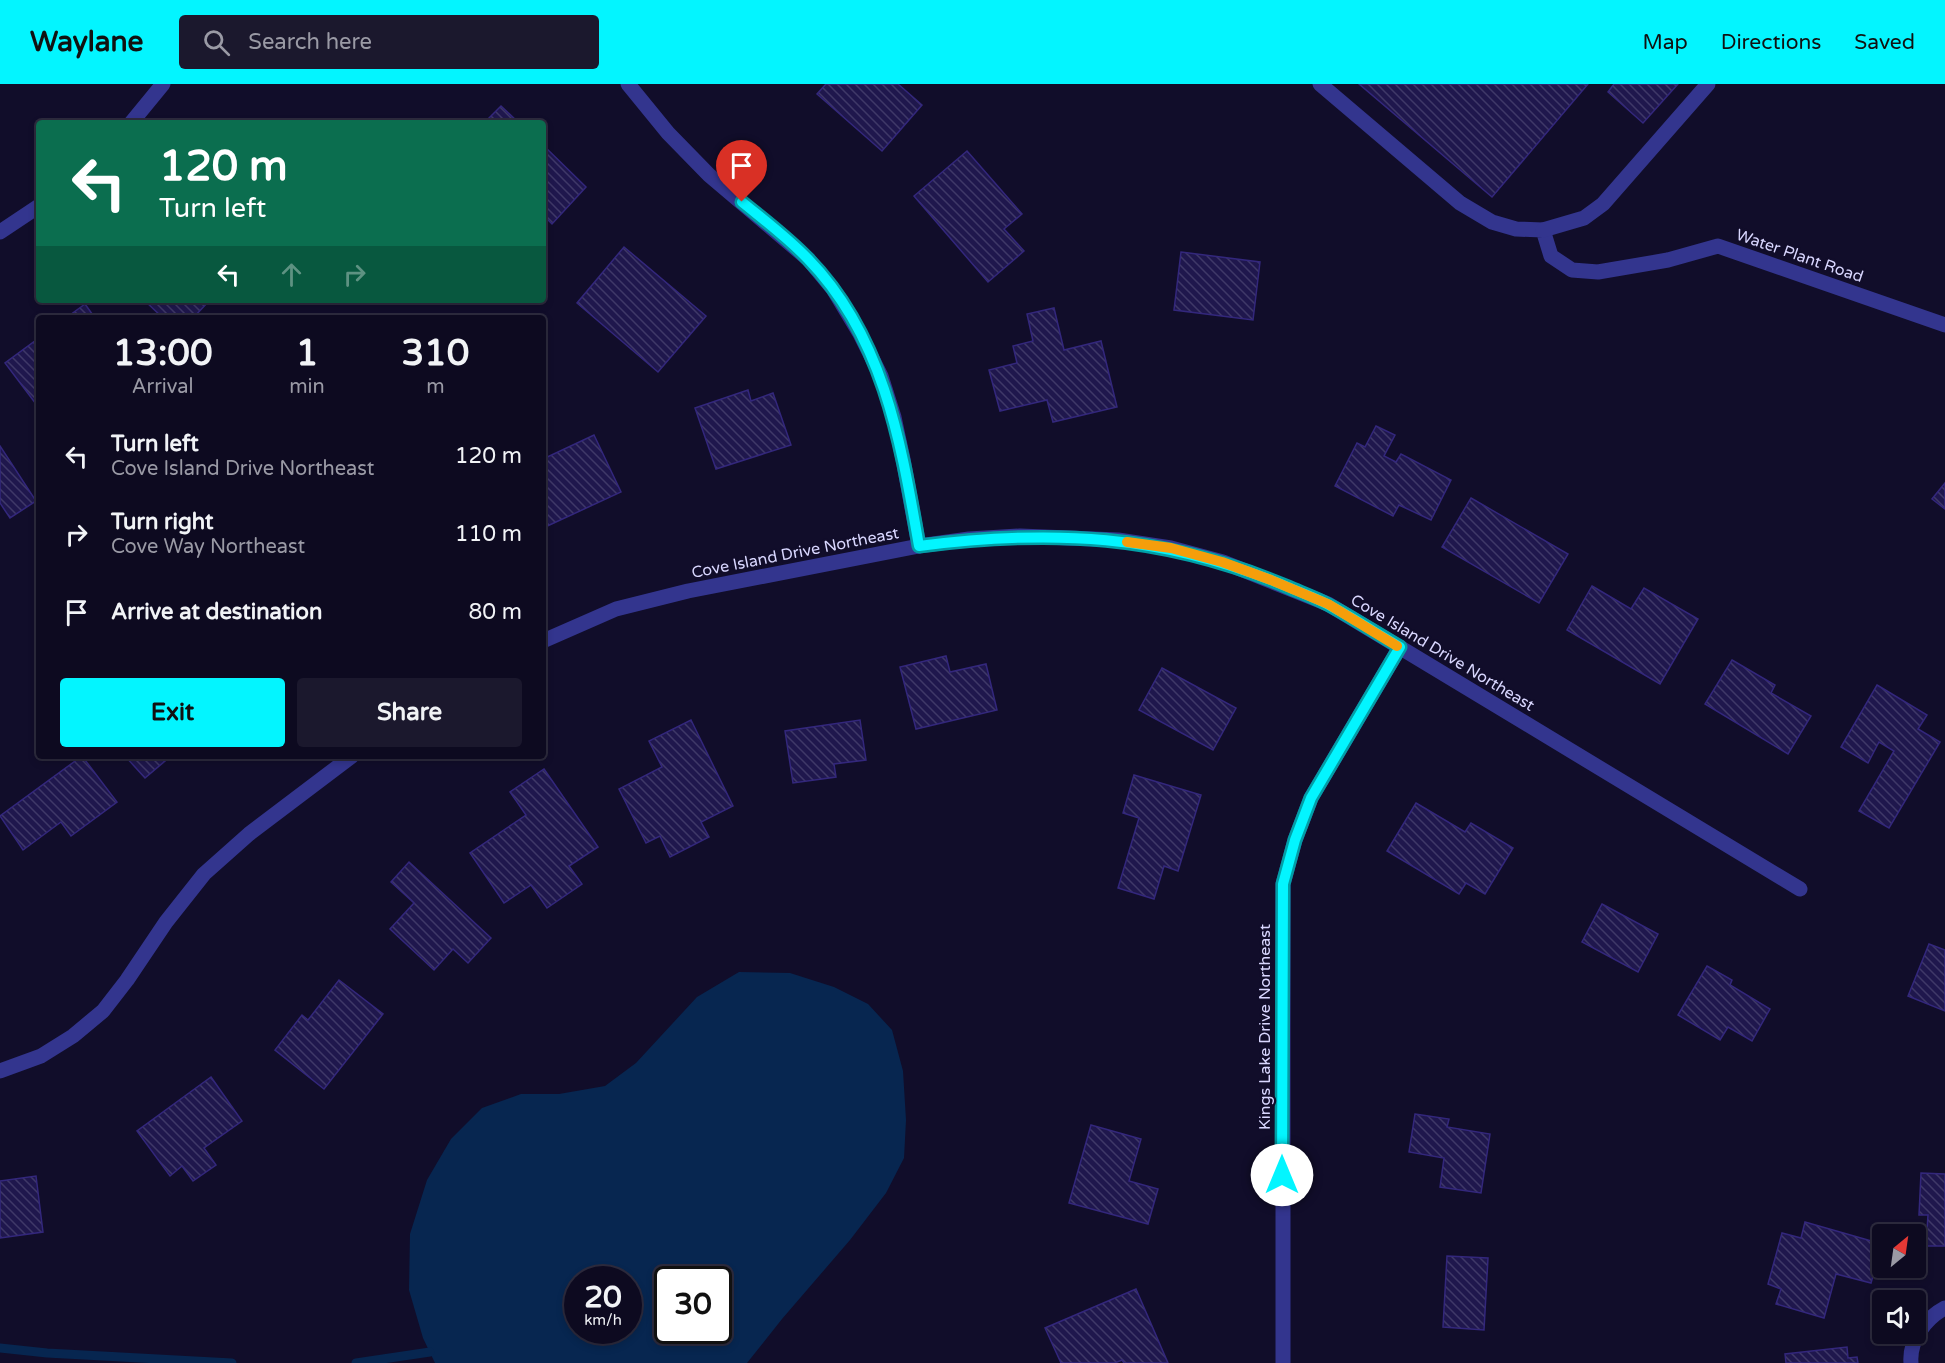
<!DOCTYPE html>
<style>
:root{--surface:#0d0a20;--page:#1b182d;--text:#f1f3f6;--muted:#9a9aa5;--line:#2d2b3e;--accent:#03f5ff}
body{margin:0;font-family:"Varela Round",sans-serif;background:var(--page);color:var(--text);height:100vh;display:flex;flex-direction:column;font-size:22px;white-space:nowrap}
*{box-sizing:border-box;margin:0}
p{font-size:20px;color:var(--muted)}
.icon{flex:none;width:33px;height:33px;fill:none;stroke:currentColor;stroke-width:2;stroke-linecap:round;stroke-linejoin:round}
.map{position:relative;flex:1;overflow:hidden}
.side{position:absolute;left:36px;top:231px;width:510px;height:444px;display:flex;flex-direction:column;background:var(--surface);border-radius:6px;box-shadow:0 3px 9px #0003,0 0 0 2px var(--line)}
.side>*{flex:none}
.hud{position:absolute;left:36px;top:36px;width:510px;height:183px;border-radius:6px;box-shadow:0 3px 9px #0003,0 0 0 2px var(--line);background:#0b6e4f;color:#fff;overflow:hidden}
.needle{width:39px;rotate:29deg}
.controls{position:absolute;left:1872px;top:1140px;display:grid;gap:12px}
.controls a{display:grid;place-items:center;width:54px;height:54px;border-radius:6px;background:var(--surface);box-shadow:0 3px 9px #0003,0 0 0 2px var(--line);font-size:30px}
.speed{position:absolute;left:564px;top:1182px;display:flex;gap:12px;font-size:30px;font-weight:700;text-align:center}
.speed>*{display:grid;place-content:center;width:78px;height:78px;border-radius:50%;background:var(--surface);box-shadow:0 3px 9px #0003,0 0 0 2px var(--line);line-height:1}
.speed small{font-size:15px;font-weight:400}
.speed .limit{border:3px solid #111;border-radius:9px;background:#fff;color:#111}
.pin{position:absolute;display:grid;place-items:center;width:51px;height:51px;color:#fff;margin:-62px -26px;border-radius:50% 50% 50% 0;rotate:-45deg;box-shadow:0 0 6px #0007}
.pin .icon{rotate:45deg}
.me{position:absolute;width:66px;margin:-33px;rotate:0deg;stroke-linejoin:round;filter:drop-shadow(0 0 4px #0008)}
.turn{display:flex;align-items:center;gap:21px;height:126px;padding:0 24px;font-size:27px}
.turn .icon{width:78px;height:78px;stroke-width:2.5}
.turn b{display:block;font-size:42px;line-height:51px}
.lanes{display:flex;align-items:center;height:57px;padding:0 24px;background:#0003;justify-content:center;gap:30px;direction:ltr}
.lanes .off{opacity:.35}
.eta{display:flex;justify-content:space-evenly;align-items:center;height:102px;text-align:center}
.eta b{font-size:36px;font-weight:700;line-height:42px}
.cta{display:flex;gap:12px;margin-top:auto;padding:12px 24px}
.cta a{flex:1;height:69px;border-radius:6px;background:var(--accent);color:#111;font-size:24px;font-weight:700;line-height:69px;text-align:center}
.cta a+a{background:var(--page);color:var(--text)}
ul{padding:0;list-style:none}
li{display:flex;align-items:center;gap:18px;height:78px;padding:0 24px}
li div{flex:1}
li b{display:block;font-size:22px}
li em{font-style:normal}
header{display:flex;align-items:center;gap:36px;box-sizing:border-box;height:84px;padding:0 30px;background:var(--accent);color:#111}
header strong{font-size:28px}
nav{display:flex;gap:33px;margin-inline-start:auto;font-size:21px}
.search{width:420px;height:54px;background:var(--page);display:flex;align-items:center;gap:15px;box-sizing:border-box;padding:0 21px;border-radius:6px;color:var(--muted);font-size:22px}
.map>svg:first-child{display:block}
.water{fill:#072650;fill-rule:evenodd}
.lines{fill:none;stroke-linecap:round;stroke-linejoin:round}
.stream{stroke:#072650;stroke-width:9}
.building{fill:url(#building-back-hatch);stroke:#33277c;stroke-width:1.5}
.lane{stroke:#33358e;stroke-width:15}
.street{stroke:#33358e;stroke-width:15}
.route-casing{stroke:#029fa6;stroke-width:15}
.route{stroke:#03f5ff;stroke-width:10}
.slow{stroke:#f59e0b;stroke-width:10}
.labels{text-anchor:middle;stroke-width:4.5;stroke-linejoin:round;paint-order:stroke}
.street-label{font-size:16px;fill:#d9d7ff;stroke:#110d2a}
</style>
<header>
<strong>Waylane</strong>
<div class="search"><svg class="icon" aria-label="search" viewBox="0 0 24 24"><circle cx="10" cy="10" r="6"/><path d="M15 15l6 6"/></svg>Search here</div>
<nav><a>Map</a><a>Directions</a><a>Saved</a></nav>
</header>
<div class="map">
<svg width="1945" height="1279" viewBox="0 0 1945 1279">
<defs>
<pattern id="building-back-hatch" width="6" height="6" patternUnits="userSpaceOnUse" patternTransform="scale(1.5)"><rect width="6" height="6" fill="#1f174d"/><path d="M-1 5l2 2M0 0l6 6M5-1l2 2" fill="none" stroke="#3f3868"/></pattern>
</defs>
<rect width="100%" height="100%" fill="#110d2a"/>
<path class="water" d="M 739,888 L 790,889 L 834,903 L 868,920 L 892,946 L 903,987 L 906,1036 L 904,1074 L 886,1109 L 850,1156 L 782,1235 L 747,1279 L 435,1279 L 423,1254 L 409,1206 L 410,1150 L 427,1096 L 451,1055 L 482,1024 L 521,1010 L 559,1010 L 605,1002 L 636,979 L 697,913 ZM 578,1196 L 628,1196 L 628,1246 L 578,1246 ZM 668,1196 L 718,1196 L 718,1246 L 668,1246 Z"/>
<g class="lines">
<g class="stream">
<polyline points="0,1264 47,1269 232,1279"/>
<polyline points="356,1279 430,1268"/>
</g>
</g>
<g class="building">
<polygon points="826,0 898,0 922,21 882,67 817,10"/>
<polygon points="1359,0 1588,0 1492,113"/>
<polygon points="1614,0 1678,0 1643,39 1608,8"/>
<polygon points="501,22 519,39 484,39"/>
<polygon points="543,61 586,103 552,140 543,131"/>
<polygon points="967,67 1022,130 1004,145 1024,167 988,198 914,112"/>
<polygon points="624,163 706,232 658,288 577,219"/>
<polygon points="1181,168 1260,178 1253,236 1174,226"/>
<polygon points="144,216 210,216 193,234 163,234"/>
<polygon points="85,220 95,234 66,234"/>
<polygon points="1054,224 1064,266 1101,257 1117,323 1053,338 1047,316 1000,327 989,286 1017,279 1013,262 1033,257 1027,230"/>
<polygon points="39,254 39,324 5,279"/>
<polygon points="748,306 751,317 773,309 791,361 716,385 695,324"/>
<polygon points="1376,342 1395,351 1384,372 1396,378 1401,370 1451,396 1431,436 1399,421 1393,432 1335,402 1357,359 1365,363"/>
<polygon points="594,351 621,408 543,444 543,375"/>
<polygon points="0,362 36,417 10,434 0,419"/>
<polygon points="1945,399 1945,425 1932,415"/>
<polygon points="1471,414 1568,470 1539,519 1442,463"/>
<polygon points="1592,502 1631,525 1644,504 1698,535 1660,600 1567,546"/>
<polygon points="946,572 950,588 986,580 997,626 916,645 900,583"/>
<polygon points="1732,576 1775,601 1771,609 1811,632 1788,670 1705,620"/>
<polygon points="1162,584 1236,624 1213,666 1139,626"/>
<polygon points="1877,601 1927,631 1918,645 1940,658 1889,744 1859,727 1894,667 1879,658 1868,679 1841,663"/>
<polygon points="691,636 733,722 701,738 709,753 670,773 660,752 646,759 619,705 662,683 649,657"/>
<polygon points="860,636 866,676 834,680 836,693 793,699 785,647"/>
<polygon points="82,672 117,718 71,752 61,738 23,766 0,732"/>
<polygon points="125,672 171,672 145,694"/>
<polygon points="544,685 598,763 569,782 582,800 547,824 531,801 504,819 470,769 526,731 510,708"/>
<polygon points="1134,691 1201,711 1178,787 1164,782 1154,815 1118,804 1139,734 1123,729"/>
<polygon points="1416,719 1465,748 1471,739 1513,764 1485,810 1466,799 1459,810 1387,767"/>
<polygon points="409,778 491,854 468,879 453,865 434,886 390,845 414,819 391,798"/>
<polygon points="1602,820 1658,850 1638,888 1582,858"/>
<polygon points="1929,860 1945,866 1945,927 1908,912"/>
<polygon points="1707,882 1732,896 1730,901 1770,925 1752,957 1728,943 1720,956 1678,931"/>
<polygon points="339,896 383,930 324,1005 275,966 302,931 308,936"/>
<polygon points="211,993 242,1037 204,1064 216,1081 193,1097 182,1082 170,1092 137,1047"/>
<polygon points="1415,1030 1449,1035 1447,1043 1490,1050 1481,1109 1440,1103 1444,1074 1409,1068"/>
<polygon points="1091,1041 1141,1055 1129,1097 1158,1105 1148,1140 1069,1119"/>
<polygon points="1921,1089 1945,1090 1945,1162 1926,1162 1928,1131 1919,1131"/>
<polygon points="36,1092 43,1148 0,1154 0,1097"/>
<polygon points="1805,1138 1882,1160 1871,1199 1836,1190 1824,1234 1776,1220 1781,1205 1768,1200 1782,1149 1801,1154"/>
<polygon points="1447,1172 1488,1174 1484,1246 1443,1243"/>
<polygon points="1136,1205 1168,1279 1124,1279 1122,1276 1115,1279 1061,1279 1045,1244"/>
<polygon points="1847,1263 1848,1274 1857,1273 1858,1279 1786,1279 1785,1270"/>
</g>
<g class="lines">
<g class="lane">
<polyline points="1320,0 1460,119 1492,138 1516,145 1543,146 1551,172 1572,186 1598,188 1668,176 1718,162 1945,241"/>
<polyline points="1543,146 1584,134 1603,120 1708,0"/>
</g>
<g class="street">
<polyline points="628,0 668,49 709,91 808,175 833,205 860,250 881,292 894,333 903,375 919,462"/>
<polyline points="131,39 163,0"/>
<polyline points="0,148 39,122"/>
<polyline points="543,557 616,525 688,507 919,462 969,455 1020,452 1118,456 1171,464 1223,478 1328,520 1800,805"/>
<polyline points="0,987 41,972 73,952 103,927 127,896 166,838 204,790 249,750 352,672"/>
<polyline points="1283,1279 1283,800 1295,756 1311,714 1400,563"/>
<path d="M 1911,1279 C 1909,1256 1926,1234 1945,1224"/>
</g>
</g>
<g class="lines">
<defs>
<path id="route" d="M 742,118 C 764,136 788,154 808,175 C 884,253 901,359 919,462 C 1051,445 1163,450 1288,503 C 1302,509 1316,514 1329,521 C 1353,534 1376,549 1400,563 L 1311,714 L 1295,756 L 1283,800 L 1282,1091"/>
</defs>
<use href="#route" class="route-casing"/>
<use href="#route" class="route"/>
<polyline class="slow" points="1127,458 1171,464 1222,478 1271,496 1328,520 1397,562"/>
</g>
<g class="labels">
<g class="street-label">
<text transform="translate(1800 171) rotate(19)" y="6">Water Plant Road</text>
<text transform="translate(795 468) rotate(-11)" y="6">Cove Island Drive Northeast</text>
<text transform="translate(1443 568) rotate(31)" y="6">Cove Island Drive Northeast</text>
<text transform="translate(1264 943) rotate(-90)" y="6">Kings Lake Drive Northeast</text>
</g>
</g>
</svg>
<div class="controls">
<a><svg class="needle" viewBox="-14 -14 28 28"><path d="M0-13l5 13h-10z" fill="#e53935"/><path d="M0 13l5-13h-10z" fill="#9a9aa5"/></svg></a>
<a><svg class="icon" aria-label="sound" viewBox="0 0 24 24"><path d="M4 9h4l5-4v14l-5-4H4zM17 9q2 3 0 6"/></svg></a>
</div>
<div class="speed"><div>20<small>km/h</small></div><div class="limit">30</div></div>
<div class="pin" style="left:742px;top:118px;background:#d93025"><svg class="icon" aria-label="arrive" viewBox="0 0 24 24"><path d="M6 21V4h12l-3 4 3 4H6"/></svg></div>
<svg class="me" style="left:1282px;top:1091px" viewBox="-20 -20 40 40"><circle r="19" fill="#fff"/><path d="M0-13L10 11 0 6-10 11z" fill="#03f5ff"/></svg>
<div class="hud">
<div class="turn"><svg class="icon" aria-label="left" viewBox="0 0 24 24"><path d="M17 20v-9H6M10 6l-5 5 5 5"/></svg><div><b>120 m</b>Turn left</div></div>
<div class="lanes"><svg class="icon" aria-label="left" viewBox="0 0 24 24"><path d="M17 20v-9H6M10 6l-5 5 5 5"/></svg><svg class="icon off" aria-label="ahead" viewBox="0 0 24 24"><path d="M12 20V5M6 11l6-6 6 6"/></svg><svg class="icon off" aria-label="right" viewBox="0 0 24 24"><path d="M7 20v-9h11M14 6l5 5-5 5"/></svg></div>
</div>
<section class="side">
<div class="eta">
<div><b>13:00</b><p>Arrival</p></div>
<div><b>1</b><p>min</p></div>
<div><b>310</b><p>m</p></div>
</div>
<ul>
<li><svg class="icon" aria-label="left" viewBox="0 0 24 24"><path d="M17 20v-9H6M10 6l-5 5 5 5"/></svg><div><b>Turn left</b><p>Cove Island Drive Northeast</p></div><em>120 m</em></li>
<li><svg class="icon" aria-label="right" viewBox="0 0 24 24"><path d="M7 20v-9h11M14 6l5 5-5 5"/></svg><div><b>Turn right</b><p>Cove Way Northeast</p></div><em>110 m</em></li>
<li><svg class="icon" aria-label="arrive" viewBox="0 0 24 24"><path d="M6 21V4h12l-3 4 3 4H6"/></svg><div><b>Arrive at destination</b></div><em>80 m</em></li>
</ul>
<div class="cta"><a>Exit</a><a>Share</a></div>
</section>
</div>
